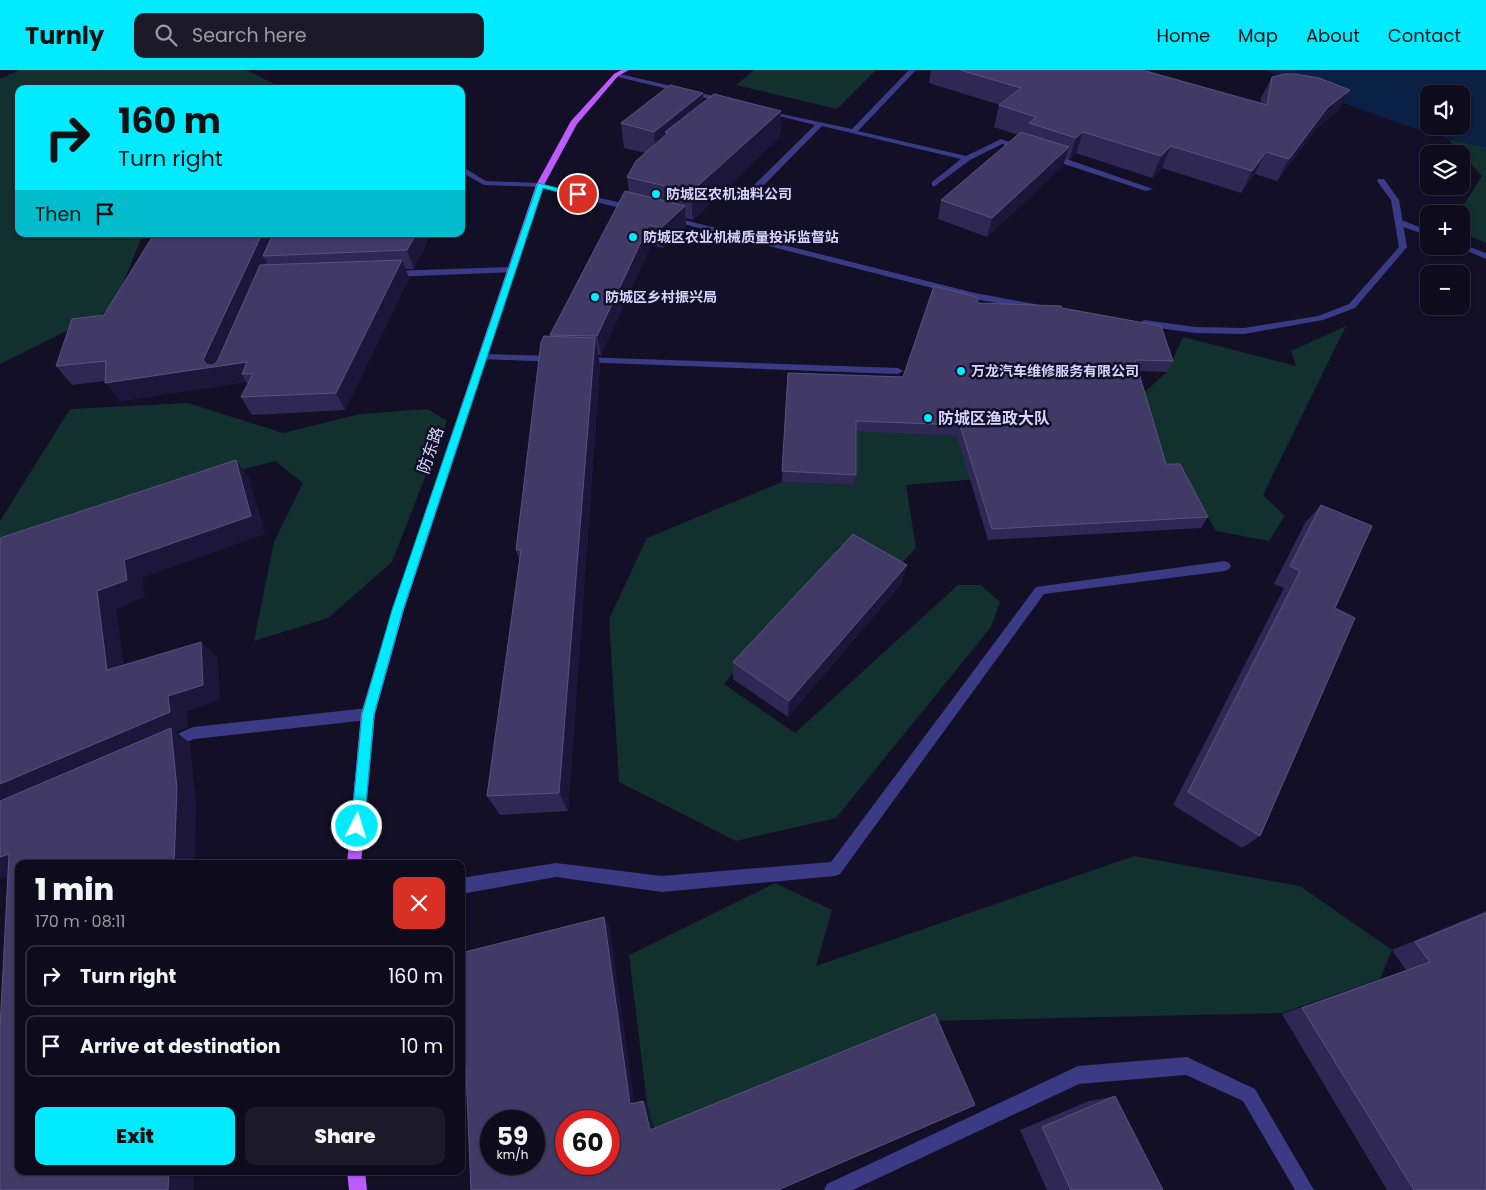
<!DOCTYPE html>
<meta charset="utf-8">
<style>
:root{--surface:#0e0b1c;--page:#1c1929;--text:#f1f3f6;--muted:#9b9ba3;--line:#2e2b3b;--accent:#00ebff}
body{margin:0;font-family:Poppins,"Noto Sans SC",sans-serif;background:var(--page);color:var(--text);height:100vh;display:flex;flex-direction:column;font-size:19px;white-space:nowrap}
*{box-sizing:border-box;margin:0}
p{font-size:16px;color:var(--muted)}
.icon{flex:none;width:28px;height:28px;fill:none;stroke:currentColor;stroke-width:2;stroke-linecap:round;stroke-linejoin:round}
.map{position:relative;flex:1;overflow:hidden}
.details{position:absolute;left:15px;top:790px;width:450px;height:315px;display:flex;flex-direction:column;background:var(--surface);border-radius:10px;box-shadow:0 1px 4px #0004,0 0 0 1px var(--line)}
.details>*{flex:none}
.banner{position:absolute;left:15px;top:15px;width:450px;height:152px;border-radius:10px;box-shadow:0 1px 4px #0004,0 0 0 1px var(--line);background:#00ebff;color:#111;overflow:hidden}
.controls{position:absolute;left:1420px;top:15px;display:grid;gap:10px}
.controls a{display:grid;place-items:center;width:50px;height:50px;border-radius:10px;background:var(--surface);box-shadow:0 1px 4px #0004,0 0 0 1px var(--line);font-size:25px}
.speed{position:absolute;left:480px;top:1040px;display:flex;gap:10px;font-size:25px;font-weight:700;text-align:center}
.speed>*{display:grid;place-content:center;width:65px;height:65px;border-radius:50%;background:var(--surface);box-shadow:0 1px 4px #0004,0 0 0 1px var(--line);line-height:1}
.speed small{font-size:12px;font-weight:400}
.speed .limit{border:8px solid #d22;background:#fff;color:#111}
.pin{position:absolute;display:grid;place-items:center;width:42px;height:42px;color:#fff;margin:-21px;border:2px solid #fff;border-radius:50%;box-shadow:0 1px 5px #0007}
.me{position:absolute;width:55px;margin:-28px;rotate:5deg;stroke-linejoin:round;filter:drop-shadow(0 0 4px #0008)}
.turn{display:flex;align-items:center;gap:18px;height:105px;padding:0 20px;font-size:22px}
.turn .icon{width:65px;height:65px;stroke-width:2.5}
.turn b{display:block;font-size:35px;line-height:42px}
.then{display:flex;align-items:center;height:48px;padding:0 20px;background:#0003;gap:10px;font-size:19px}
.round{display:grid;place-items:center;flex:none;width:52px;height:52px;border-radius:10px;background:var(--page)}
.overview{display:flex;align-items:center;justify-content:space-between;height:85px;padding:0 20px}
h1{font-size:30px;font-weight:800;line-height:38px}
.cta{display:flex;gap:10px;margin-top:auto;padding:10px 20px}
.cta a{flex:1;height:58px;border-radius:10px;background:var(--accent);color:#111;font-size:20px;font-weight:800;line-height:58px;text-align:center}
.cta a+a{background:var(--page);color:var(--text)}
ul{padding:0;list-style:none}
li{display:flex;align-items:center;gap:15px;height:62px;margin:0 10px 8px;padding:0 10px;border:2px solid var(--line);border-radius:10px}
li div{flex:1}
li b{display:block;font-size:19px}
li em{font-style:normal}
header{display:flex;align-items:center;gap:30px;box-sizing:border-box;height:70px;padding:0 25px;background:var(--accent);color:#111}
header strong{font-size:24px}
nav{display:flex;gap:28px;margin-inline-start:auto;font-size:18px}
.search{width:350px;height:45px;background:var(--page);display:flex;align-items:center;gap:12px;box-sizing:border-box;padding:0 18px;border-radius:10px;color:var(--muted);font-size:19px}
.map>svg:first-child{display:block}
.green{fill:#12302e}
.water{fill:#0a2044;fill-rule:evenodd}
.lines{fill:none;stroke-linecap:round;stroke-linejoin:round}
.lane{fill:#3b3a85;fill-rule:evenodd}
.street{fill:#3b3a85;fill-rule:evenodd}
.primary{fill:#be5bff;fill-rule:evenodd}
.wall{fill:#302854}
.shaded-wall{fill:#1c163a}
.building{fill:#423a66;stroke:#59527e;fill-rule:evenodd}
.route{fill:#00ebff;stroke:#0099a6}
.poi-dot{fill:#00ebff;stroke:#120f26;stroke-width:2}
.labels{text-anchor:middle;stroke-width:5;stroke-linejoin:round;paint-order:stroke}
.far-poi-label{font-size:14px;font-weight:bold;fill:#d8d4ff;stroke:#120f26;text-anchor:start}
.poi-label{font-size:16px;font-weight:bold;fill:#d8d4ff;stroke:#120f26;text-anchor:start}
.street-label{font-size:16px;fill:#d8d4ff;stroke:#120f26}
</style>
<header>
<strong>Turnly</strong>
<div class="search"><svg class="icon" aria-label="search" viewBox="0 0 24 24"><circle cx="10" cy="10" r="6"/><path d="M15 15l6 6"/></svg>Search here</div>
<nav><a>Home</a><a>Map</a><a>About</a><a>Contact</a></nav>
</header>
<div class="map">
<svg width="1486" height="1120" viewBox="0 0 1486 1120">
<rect width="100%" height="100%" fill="#120f26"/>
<g class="green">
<polygon points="20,0 246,0 285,19 19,19 19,164 143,164 113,238 0,294 0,9"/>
<polygon points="754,0 876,0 837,39 736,15"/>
<polygon points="1448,69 1486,77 1486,173 1461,162 1461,144 1458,144 1482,106"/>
<polygon points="1346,256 1263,425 1285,446 1269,471 1216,461 1175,393 906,415 916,478 901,494 840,476 724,614 795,663 958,515 981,515 1000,532 991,557 836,748 736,771 619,712 609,549 647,468 782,412 854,415 854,361 1138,328 1167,302 1183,267 1296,296 1291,281"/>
<polygon points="188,333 283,363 360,344 428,339 447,351 392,492 328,548 254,571 274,472 303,413 275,391 131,429 0,484 0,451 70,339"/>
<polygon points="1134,786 1300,816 1392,880 1380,909 1282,943 927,951 655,1062 647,1034 629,885 775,813 832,840 816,896"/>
</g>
<path class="water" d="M 1265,0 L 1486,0 L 1486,77 C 1409,61 1337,31 1265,0 ZM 1429,24 L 1461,24 L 1461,56 L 1429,56 Z"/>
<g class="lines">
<g class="lane">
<polygon points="909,0 916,0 858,61 966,86 1001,69 1027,78 1023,80 1002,74 970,90 935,116 932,116 932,112 961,89 822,56 759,120 753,120 753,116 815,55 763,42 763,40 852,59"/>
<polygon points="616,3 726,29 729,31 726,33 614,6 613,5"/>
<polygon points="1046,84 1052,84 1153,119 1146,121 1046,88"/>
<polygon points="461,96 486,111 540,113 544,115 540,117 484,115 461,102"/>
<polygon points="1398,151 1404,151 1429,161 1429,166 1398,155"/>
<polygon points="1461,174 1486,183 1486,189 1456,176 1461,176"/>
<polygon points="512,197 515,198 515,202 392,207 388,204 392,201"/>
<polygon points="483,284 555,286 560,289 555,292 480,289 478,287"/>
<polygon points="582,287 898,298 903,301 898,304 579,292 577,290"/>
<polygon points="1225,491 1229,493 1231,496 1229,499 1225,501 1044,524 840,804 835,806 662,822 556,807 461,824 461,808 556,793 662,806 831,792 1036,517"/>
<polygon points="1187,987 1255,1019 1314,1120 1295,1120 1243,1031 1186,1005 1079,1014 853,1120 824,1120 827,1114 1078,996"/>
</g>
<g class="street">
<polygon points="1378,109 1384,109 1399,130 1407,177 1355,238 1323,250 1244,264 1195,263 1144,256 1139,253 1144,250 1195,257 1244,258 1318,246 1349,234 1399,177 1391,130 1377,111"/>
<polygon points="537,113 638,137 639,139 632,141 537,117"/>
<polygon points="668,146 975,223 1040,235 1045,238 1040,241 975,229 668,150"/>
<polygon points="368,638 373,640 375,644 373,648 368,650 194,669 169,680 164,678 162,674 164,670 193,657"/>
</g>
<g class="primary">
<polygon points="621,0 629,0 618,6 577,54 544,115 404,540 375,644 361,794 347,794 361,644 392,540 536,115 571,51 614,4"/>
<polygon points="347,1101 365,1101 367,1120 349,1120"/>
</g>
</g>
<g class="wall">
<polygon points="931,0 1142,0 1261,33 1261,28 1272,7 1350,20 1338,41 1316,59 1277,111 1255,104 1241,123 1162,98 1152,108 1076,83 1069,90 1065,88 1063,96 987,167 938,149 941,130 1018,65 994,57 999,35 1000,35 929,13"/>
<polygon points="704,32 781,41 780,67 693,150 686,148 686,156 663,178 651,175 601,285 598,285 600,295 568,741 500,745 487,726 520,491 516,480 550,265 629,122 627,107 645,83 624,78 621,53"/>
<polygon points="154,164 431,164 414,199 405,199 409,208 345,340 252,345 241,327 248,314 246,312 120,331 105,311 72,315 56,296 104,245"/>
<polygon points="978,233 1062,238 1173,291 1167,302 1138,301 1166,394 1208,447 1201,458 988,470 957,366 856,361 856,405 854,415 782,412 788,303 903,307"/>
<polygon points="1321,435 1335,538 1260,766 1242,778 1173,735 1284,518 1274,514 1305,453"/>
<polygon points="902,513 788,647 733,609 733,592"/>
<polygon points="1486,841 1486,1120 1387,1120 1282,944 1406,900 1392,880"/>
<polygon points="1115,1026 1163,1120 1047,1120 1020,1060 1089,1031"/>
</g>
<g class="shaded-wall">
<polygon points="1350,20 1338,41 1316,59 1277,111 1289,89 1327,38"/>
<polygon points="703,23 704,47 668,63 665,62 666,79 656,86 654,62"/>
<polygon points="781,41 780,67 693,150 691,122"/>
<polygon points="1083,62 1076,83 1069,90 1076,68"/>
<polygon points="1171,76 1162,98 1152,108 1161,86"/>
<polygon points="1069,77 1063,96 987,167 992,148"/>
<polygon points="1266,82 1255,104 1241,123 1252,101"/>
<polygon points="685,136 686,156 663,178 661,158"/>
<polygon points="649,155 651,175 601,285 597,266"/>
<polygon points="262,164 279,164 263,186 267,192 221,296 247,292 253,304 242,304 246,312 120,331 105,313 203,290"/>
<polygon points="416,164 431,164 414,199 407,180"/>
<polygon points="402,190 409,208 345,340 336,323"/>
<polygon points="595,268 600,295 568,741 559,723"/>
<polygon points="236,390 250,409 265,464 142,508 145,527 116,539 127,615 107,600 97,521 124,490"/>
<polygon points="907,495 902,513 788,647 789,631"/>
<polygon points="201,572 218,588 220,630 187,641 188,657 176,662 190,673 196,732 195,794 174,794 0,738 0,714"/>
<polygon points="9,784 19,802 0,809 0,787"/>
<polygon points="604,847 610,857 635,1037 630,1034"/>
<polygon points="643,1031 647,1034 655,1062 650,1060"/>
<polygon points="169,1101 194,1101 194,1120 168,1120"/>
</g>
<g class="building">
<polygon points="960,0 1142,0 1267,35 1272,7 1285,4 1296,4 1319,8 1350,20 1327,38 1289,89 1266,82 1252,101 1171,76 1161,86 1083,62 1076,68 1029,53 1036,47 999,35 1021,18"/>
<polygon points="670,15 703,23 654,62 621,53"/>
<polygon points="714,24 781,41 691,122 627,107 636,91 668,63 665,62"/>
<polygon points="1021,62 1069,77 992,148 941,130"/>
<polygon points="625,121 685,136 661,158 649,155 597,266 550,265"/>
<polygon points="154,164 262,164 203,290 207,295 213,295 217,292 260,195 402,190 336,323 241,327 253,304 242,304 247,292 105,313 106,291 56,296 72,249 104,245"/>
<polygon points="273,164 416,164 407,180 263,186"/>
<polygon points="934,216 977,227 978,233 1061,236 1062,238 1161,256 1173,291 1135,290 1166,394 1180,394 1208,447 992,459 960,355 856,351 856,405 782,401 788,303 903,307"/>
<polygon points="544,266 595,268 559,723 487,726 521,480 516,480 541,272"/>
<polygon points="236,390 251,446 124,490 127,510 97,521 107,600 201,572 203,615 168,626 170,642 0,714 0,468"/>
<polygon points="1321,435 1372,456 1335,538 1355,548 1260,766 1188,722 1300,501 1290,496"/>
<polygon points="853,464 907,495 789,631 733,592"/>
<polygon points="171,658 177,719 174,794 19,794 19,1101 169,1101 168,1120 0,1120 0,959 9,784 0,787 0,731"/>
<polygon points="1486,843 1486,1120 1414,1120 1302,938 1430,892 1415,872"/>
<path d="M 604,847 L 630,1034 L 643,1031 L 650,1060 L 935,944 L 975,1035 L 778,1120 L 471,1120 L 461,883 ZM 491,1051 L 534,1051 L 534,1094 L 491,1094 ZM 566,1051 L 609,1051 L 609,1094 L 566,1094 Z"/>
<polygon points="1115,1026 1163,1120 1071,1120 1042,1057"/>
</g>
<polygon class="route" points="538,113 581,124 578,127 543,118 403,540 374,644 364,756 362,761 357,763 353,761 351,756 362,644 392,540"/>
<g class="poi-dot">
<circle cx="656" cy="124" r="5"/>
<circle cx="633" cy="167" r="5"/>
<circle cx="595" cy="227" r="5"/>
<circle cx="961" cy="301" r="5"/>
<circle cx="928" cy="348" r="5"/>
</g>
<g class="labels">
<g class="far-poi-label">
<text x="666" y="129">防城区农机油料公司</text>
<text x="643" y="172">防城区农业机械质量投诉监督站</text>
<text x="605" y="232">防城区乡村振兴局</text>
<text x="971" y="306">万龙汽车维修服务有限公司</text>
</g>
<g class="poi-label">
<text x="938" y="354">防城区渔政大队</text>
</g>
<g class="street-label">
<text transform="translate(430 380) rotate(-71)" y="6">防东路</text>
</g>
</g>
</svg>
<div class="controls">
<a><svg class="icon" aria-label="sound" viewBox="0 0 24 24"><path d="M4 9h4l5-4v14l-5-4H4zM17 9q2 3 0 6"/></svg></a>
<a><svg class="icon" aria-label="layers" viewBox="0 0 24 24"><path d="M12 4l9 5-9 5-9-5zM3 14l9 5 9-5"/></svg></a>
<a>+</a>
<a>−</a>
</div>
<div class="speed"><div>59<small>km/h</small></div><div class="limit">60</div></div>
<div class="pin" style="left:578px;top:124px;background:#d93025"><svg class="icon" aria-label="arrive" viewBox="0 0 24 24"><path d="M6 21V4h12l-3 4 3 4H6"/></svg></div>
<svg class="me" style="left:357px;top:756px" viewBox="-20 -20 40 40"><circle r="17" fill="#00ebff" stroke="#fff" stroke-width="3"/><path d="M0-11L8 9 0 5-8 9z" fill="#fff"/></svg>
<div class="banner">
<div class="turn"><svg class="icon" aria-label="right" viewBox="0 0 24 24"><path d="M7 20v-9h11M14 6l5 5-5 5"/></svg><div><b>160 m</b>Turn right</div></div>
<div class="then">Then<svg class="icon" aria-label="arrive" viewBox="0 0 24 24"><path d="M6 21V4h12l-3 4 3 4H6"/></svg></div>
</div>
<section class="details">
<div class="overview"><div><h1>1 min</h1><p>170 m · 08:11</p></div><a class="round" style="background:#d93025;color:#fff"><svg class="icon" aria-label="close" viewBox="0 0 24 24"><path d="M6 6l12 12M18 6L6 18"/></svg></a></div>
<ul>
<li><svg class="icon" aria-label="right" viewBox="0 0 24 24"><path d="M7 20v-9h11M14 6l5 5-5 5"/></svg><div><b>Turn right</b></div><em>160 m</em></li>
<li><svg class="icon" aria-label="arrive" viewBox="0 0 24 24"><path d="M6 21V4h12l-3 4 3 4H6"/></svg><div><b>Arrive at destination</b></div><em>10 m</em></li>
</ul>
<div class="cta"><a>Exit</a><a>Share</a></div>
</section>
</div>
